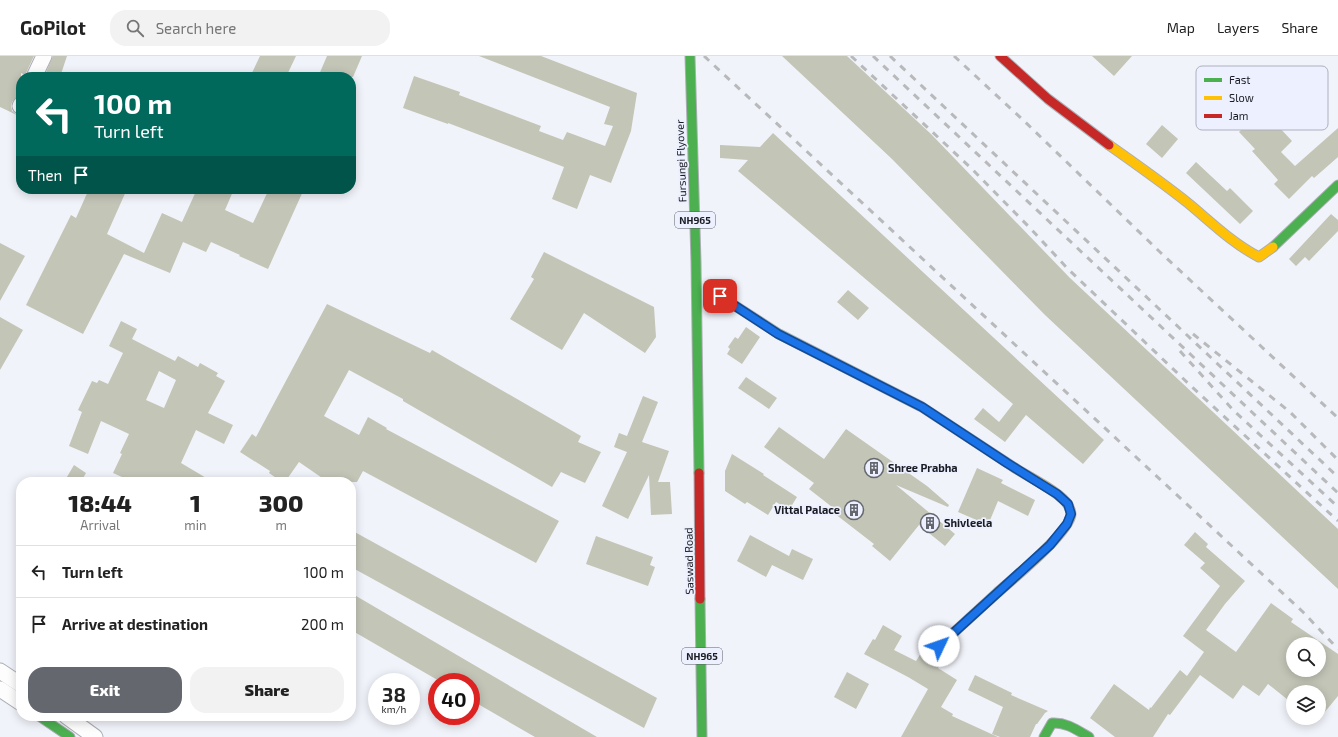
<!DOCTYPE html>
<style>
:root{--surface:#fff;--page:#f2f2f2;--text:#222;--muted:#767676;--line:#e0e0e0;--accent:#65676f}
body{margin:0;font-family:"Exo 2",sans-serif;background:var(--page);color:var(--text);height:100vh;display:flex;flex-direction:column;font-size:15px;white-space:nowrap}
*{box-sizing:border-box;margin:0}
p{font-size:13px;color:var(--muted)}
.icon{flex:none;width:22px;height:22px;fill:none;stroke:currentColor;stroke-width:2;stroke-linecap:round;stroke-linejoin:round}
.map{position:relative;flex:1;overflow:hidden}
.details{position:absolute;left:16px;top:421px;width:340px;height:244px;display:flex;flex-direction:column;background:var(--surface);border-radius:16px;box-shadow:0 2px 10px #0003}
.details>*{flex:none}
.guide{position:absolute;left:16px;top:16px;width:340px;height:122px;border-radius:16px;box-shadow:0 2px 10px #0003;background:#00695c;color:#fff;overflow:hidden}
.fabs{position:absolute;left:1286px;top:581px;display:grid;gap:8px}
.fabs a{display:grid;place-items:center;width:40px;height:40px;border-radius:50%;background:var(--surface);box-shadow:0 2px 10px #0003;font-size:20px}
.speed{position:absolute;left:368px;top:617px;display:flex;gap:8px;font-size:20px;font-weight:700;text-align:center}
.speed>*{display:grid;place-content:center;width:52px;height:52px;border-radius:50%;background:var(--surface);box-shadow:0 2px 10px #0003;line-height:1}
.speed small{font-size:10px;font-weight:400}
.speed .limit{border:6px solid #d22;background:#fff;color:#111}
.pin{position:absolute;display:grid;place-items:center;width:34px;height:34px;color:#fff;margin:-17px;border-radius:8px;box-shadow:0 2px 6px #0006}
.me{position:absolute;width:44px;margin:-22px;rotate:48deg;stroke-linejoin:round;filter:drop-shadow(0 0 3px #0008)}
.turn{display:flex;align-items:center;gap:14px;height:84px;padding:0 12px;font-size:18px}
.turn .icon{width:52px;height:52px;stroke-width:2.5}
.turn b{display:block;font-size:28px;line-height:34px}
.then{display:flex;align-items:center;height:38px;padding:0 12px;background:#0003;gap:8px;font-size:15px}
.eta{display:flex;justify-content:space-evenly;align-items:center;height:68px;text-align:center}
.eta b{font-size:24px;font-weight:800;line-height:28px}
.button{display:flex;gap:8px;margin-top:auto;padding:8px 12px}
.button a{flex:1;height:46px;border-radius:16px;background:var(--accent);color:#fff;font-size:16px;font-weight:800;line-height:46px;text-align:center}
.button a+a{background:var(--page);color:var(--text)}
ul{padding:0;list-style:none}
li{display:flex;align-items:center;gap:12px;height:52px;padding:0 12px;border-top:1px solid var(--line)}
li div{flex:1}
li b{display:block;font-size:15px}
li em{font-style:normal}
header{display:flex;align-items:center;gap:24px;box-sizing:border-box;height:56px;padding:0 20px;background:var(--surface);border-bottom:1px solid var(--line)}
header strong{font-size:19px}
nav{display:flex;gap:22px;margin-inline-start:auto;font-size:14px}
.search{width:280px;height:36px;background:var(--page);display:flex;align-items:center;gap:10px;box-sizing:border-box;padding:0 14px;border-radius:16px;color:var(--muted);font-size:15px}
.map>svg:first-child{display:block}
.building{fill:#c3c5b7;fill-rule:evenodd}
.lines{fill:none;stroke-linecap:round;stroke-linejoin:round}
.street-casing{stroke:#acaeb5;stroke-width:17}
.fast-casing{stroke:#acaeb5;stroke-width:11}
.slow-casing{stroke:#acaeb5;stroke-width:11}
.jam-casing{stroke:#acaeb5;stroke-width:11}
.street{stroke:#fdfdfe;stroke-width:15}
.fast{stroke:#4caf50;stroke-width:9}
.slow{stroke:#ffc107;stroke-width:9}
.jam{stroke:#c62828;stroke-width:9}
.rail{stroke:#b8b9bb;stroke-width:3;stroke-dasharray:7 7;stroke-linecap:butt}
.route-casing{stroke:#114b97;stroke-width:10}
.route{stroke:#1a73e8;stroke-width:7}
.labels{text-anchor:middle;stroke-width:3.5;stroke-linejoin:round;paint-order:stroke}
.shield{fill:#edf0fe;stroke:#595c65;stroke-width:1}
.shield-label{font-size:10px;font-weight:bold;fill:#1a1c24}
.street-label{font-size:11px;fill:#1a1c24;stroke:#edf0fe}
.poi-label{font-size:11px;font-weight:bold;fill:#1a1c24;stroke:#edf0fe;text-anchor:start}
.key{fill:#edf0fe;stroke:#aeb0bd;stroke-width:1}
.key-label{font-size:11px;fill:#1a1c24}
</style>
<header>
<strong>GoPilot</strong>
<div class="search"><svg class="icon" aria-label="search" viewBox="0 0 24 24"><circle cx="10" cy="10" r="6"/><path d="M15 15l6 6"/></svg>Search here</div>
<nav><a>Map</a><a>Layers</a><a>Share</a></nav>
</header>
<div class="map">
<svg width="1338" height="681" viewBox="0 0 1338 681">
<rect width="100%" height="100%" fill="#f1f3fa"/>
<g class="building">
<polygon points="0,0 34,0 25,19 21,17 21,39 16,41 12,46 11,50 12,55 16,58 21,59 21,61 0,51"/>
<polygon points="53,0 67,0 60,21 44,21"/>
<polygon points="260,0 296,0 286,21 250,21"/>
<polygon points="327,0 362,0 353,21 318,21"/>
<polygon points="479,0 541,0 637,37 631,75 611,127 590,119 577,153 552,143 564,111 448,67 448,68 403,52 414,20 460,36 459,39 541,70 539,75 563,84 567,76 605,90 613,70 604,68 610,51"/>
<polygon points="782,0 847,0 931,78 1070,222 1338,473 1338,533 1045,259 892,103"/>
<polygon points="1092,0 1132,0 1114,20"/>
<polygon points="1263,54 1292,85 1281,96 1295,110 1338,72 1338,101 1314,122 1312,120 1289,143 1274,128 1278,124 1252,95 1255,93 1239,76"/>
<polygon points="1162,69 1178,83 1162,102 1146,88"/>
<polygon points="773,77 1104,384 1083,408 1026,359 1005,386 974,363 983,352 999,366 1013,348 738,115 748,104 720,102 720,89 760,91"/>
<polygon points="1196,106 1227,135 1230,132 1253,155 1240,168 1186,117"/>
<polygon points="89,133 127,133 107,178 144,197 162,157 182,166 197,133 234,133 225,154 253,167 269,133 304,133 268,213 239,200 240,199 211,186 206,196 183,186 170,217 124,198 83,278 26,249 71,159 76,162"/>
<polygon points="1331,158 1338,164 1338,175 1309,205 1305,201 1296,210 1289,203"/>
<polygon points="0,187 25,200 0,245"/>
<polygon points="544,196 654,251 656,281 645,297 584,257 562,294 510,263 534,223 531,221"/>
<polygon points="848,234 869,252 858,264 837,246"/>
<polygon points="327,248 430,297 432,294 581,380 578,386 601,396 585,427 561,416 552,431 403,345 403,343 349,314 324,360 359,379 368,361 387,372 386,373 559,465 536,507 363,415 357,426 328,426 299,406 285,426 282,426 269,417 270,415 240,396 252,378 256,381"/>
<polygon points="0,261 23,274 0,314"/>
<path d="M 121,265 L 137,273 L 132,283 L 175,305 L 178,300 L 198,311 L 200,307 L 218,317 L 216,320 L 225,325 L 208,357 L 233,369 L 224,388 L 196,374 L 181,407 L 213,426 L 133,426 L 113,417 L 122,398 L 120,397 L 129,378 L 101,365 L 88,398 L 69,390 L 82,356 L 78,354 L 92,325 L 97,327 L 99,324 L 108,328 L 123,297 L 109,290 ZM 159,315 L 176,324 L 164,352 L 146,344 Z"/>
<polygon points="746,271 760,281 742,308 727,298 730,293 728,291 735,281 738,283"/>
<polygon points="746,321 777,342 769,353 738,332"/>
<polygon points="643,340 658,346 642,386 669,395 658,426 670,426 672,458 651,459 649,419 628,463 602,450 627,396 614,391 619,377 627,380"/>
<polygon points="779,371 824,403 846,373 927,430 949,449 948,451 896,429 955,478 945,490 919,469 890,505 872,490 874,488 830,454 832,451 809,433 814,427 764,391"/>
<polygon points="732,398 764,418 763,419 797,441 789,454 776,446 768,459 747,446 745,448 725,435 725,415"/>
<polygon points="74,409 86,417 81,426 64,426"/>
<polygon points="977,412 1003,424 1001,427 1035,444 1028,460 998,445 988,469 958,456"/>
<polygon points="351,474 657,642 644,672 351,511"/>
<path d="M 1195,476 L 1208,488 L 1206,491 L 1245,525 L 1225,548 L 1206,574 L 1236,596 L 1271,547 L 1293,563 L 1291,566 L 1338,598 L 1338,640 L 1319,663 L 1319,636 L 1293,636 L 1293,648 L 1268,628 L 1259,640 L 1243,629 L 1233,643 L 1200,619 L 1170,659 L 1168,658 L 1153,681 L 1115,681 L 1090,662 L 1114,628 L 1149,654 L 1150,651 L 1151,652 L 1180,614 L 1187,620 L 1204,596 L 1183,580 L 1220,530 L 1200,512 L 1205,507 L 1184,489 ZM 1293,588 L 1319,588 L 1319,614 L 1293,614 Z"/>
<polygon points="750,479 789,500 792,493 813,503 803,524 772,509 766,521 737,505"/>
<polygon points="596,480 653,501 650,509 655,511 648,530 586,508"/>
<polygon points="351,537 597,681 535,681 471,644 471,626 441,626 351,574"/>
<polygon points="883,569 902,580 894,594 916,605 923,594 941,606 938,612 957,624 941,651 953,658 952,660 998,681 901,681 928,633 908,621 864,598 873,583 875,584"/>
<polygon points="847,616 869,628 856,653 834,641"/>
<polygon points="975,619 1012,637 1011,639 1048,655 1045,657 1037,668 1036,668 1030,681 1000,681 992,678 1003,651 968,634"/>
</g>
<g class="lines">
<defs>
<g id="street">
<polyline points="34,21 44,0"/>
<polyline points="20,50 21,48"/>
<polyline points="0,615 21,629"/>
<polyline points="0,633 21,647"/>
<polyline points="66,660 95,681"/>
</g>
<g id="fast">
<polyline points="690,0 696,206 699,417"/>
<polyline points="1273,191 1338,129"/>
<polyline points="720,240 779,278 922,351 1015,412"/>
<polyline points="700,543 702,681"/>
<polyline points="939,590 998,536"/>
<polyline points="39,660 70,681"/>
<path d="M 1044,681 L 1052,667 C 1066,666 1077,674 1089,681"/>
</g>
<g id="slow">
<path d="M 1109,89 C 1136,108 1163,127 1188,147 C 1211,166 1232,187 1259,201 L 1273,191"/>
<path d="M 998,536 C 1013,523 1071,475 1071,458 C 1071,456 1069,450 1068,449 C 1062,437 1027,420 1015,412"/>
</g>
<g id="jam">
<polyline points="1000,0 1048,43 1109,89"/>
<polyline points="699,417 700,543"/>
</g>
</defs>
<use href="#street" class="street-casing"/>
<use href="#fast" class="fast-casing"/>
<use href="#slow" class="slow-casing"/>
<use href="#jam" class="jam-casing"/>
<use href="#street" class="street"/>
<use href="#fast" class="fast"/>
<use href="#slow" class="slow"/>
<use href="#jam" class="jam"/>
<g class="rail">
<polyline points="704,0 1303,556 1338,593"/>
<polyline points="851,0 972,113 1030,172 1068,213 1192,331 1338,465"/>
<polyline points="873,0 1338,437"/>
<polyline points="890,0 1338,421"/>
<polyline points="954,0 1021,62 1161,197 1338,362"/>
<polyline points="1193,278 1290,356 1338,404"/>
<polyline points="1180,295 1233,354 1338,451"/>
</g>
</g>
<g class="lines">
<defs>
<polyline id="route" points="720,240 778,278 922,351 1007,407 1057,438 1068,448 1071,458 1067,468 1050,489 939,590"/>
</defs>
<use href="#route" class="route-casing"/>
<use href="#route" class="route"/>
</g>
<defs>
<symbol id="building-ring" viewBox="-11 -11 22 22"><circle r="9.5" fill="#edf0fe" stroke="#65676f" stroke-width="1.5"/><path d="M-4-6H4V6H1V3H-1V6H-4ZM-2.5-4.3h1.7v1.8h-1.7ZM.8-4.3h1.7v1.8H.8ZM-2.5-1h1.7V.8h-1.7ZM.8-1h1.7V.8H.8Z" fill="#65676f"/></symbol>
</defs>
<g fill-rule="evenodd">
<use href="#building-ring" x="863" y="401" width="22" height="22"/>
<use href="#building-ring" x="843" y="443" width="22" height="22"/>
<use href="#building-ring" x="919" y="456" width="22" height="22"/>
</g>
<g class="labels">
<g class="shield">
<rect x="675" y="156" width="40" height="16" rx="3"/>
<rect x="682" y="592" width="40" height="16" rx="3"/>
</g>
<g class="shield-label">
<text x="695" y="168">NH965</text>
<text x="702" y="604">NH965</text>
</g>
<g class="street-label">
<text transform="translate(681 105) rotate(-92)" y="4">Fursungi Flyover</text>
<text transform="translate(689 505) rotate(-91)" y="4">Saswad Road</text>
</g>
<g class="poi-label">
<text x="888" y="416">Shree Prabha</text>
<text x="840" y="458" text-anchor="end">Vittal Palace</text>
<text x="944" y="471">Shivleela</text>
</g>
</g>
<rect x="1196" y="10" width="132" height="64" rx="6" class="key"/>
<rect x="1204" y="22" width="18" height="4" fill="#4caf50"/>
<rect x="1204" y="40" width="18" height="4" fill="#ffc107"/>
<rect x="1204" y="58" width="18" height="4" fill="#c62828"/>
<g class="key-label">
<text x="1229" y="28">Fast</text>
<text x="1229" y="46">Slow</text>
<text x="1229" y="64">Jam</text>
</g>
</svg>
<div class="fabs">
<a><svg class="icon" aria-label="search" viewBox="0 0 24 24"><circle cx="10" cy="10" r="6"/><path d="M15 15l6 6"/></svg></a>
<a><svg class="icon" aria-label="layers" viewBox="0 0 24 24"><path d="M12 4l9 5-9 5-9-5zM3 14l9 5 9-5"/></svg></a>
</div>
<div class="speed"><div>38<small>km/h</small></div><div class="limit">40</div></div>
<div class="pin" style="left:720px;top:240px;background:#d93025"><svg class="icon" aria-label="arrive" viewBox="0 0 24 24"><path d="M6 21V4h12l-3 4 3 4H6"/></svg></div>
<svg class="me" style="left:939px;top:590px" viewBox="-20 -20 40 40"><circle r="19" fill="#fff"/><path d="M0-13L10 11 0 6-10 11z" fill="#1a73e8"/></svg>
<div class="guide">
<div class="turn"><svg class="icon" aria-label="left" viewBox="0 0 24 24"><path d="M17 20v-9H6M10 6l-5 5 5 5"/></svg><div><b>100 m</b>Turn left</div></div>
<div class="then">Then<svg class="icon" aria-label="arrive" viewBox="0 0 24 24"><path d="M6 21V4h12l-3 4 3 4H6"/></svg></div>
</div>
<section class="details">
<div class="eta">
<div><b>18:44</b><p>Arrival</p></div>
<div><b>1</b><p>min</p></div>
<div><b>300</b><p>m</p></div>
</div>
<ul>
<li><svg class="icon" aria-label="left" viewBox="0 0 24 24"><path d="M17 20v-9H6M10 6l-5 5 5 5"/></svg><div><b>Turn left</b></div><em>100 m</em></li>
<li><svg class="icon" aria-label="arrive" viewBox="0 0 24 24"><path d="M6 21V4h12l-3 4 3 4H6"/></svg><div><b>Arrive at destination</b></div><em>200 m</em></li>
</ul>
<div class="button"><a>Exit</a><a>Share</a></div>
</section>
</div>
